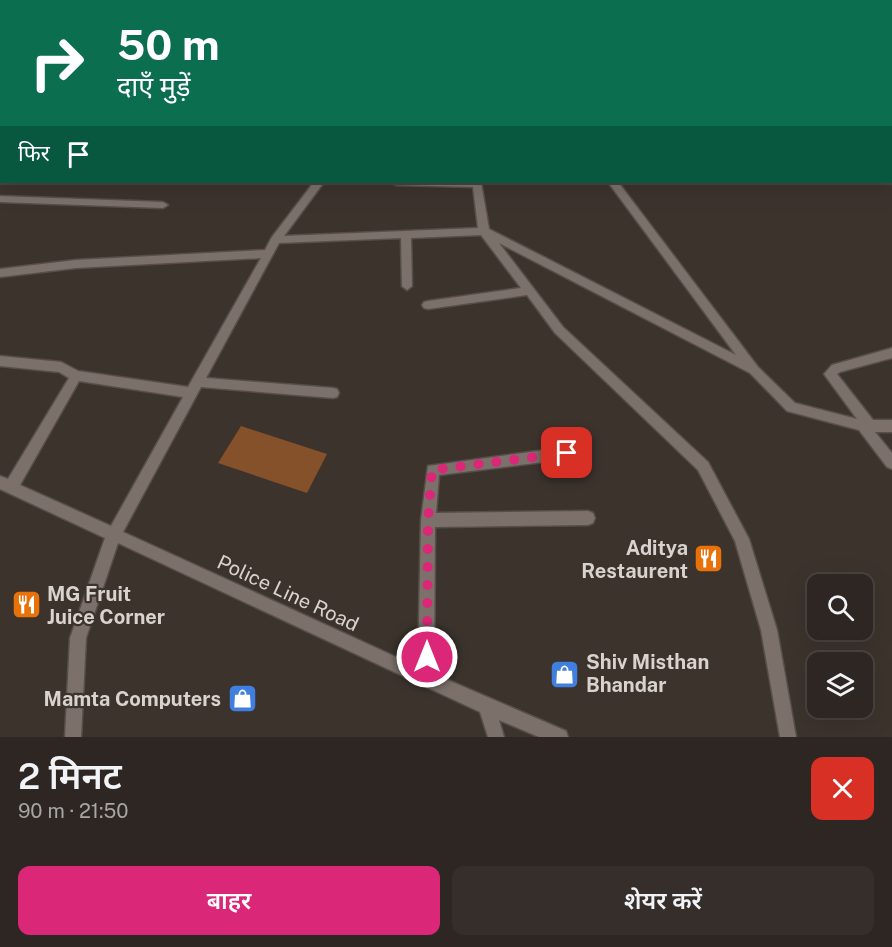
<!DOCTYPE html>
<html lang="hi">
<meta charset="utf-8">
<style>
:root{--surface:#2d2622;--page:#352e2a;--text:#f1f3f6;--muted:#a7a5a5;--line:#484340;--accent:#db2777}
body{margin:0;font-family:"Public Sans","Noto Sans Devanagari",sans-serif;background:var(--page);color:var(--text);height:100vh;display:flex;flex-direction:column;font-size:22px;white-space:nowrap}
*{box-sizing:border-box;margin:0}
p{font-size:20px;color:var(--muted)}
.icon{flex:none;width:33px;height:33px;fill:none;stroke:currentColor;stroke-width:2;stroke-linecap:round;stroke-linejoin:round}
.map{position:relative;height:737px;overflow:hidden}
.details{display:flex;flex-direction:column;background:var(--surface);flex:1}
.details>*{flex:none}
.banner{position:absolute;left:0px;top:0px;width:892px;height:183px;box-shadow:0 6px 24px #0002,0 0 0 2px var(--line);background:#0b6e4f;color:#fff;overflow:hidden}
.buttons{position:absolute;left:807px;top:574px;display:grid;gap:12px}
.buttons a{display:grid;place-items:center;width:66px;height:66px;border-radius:12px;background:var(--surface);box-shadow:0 6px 24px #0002,0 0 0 2px var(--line);font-size:30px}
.pin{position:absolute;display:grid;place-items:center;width:51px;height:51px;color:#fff;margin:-26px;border-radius:12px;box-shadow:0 3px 9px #0006}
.me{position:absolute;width:66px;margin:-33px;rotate:0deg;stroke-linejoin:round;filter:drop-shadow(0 0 4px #0008)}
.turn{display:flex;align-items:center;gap:21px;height:126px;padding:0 18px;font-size:27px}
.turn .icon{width:78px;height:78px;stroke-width:2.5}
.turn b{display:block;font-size:42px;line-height:51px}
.then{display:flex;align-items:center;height:57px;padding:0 18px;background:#0003;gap:12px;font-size:22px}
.round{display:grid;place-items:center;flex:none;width:63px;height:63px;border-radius:12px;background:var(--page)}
.summary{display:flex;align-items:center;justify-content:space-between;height:102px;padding:0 18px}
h1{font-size:36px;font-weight:600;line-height:45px}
.cta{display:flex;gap:12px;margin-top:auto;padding:12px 18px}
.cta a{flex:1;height:69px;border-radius:12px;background:var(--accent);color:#fff;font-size:24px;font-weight:600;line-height:69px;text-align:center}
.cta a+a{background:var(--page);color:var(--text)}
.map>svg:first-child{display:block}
.building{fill:#84512b}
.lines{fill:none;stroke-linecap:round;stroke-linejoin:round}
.street-casing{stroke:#564f49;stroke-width:3}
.street{fill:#7b716a;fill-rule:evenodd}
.route{stroke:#db2777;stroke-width:10;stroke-dasharray:0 18}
.labels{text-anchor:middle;stroke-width:4.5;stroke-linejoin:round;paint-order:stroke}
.near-poi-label{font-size:20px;font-weight:bold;fill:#d9d3cf;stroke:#3c332d;text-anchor:end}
.near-street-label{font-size:20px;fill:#d9d3cf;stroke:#3c332d}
</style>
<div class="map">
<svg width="892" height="737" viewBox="0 0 892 737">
<rect width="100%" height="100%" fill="#3c332d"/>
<polygon class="building" points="241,426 327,454 307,493 218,463"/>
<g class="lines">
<defs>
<g id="street">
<rect x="55" y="0" width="8" height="2"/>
<polygon points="121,0 133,0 118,2"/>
<rect x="198" y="0" width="8" height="2"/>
<polygon points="404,0 412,0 404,2"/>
<polygon points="592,0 616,0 589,2"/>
<polygon points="717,0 725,0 726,2 719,2"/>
<rect x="0" y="116" width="2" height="6"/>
<polygon points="2,157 2,164 0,165 0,158"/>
<path d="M 314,182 L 324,182 L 284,236 L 478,228 L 473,187 L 396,185 L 391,182 L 481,182 L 489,229 L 736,355 L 608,182 L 618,182 L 758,367 L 795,403 L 857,419 L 824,374 L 832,365 L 892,348 L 892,358 L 840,372 L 837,374 L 873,420 L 892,420 L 892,432 L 875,432 L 892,453 L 892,469 L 887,467 L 859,430 L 787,411 L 750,373 L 499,243 L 563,327 L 708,462 L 749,539 L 777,630 L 796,737 L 780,737 L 761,630 L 735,541 L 698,470 L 555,333 L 527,295 L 428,309 L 424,308 L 422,305 L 424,302 L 428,301 L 521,288 L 481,235 L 411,238 L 412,286 L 407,290 L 402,286 L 401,238 L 279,243 L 206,378 L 333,388 L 337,389 L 339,393 L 337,397 L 333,398 L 201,387 L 123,532 L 418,667 L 421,520 L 428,466 L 567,447 L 572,449 L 574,453 L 572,457 L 567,459 L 439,475 L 436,513 L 588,511 L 593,513 L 595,518 L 593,523 L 588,525 L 435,527 L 434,674 L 566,731 L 568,737 L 539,737 L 499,720 L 504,737 L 488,737 L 480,712 L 118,543 L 86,638 L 81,737 L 65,737 L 70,638 L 105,538 L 0,489 L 0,476 L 8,479 L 69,378 L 59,372 L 0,366 L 0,356 L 61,362 L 78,371 L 188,387 L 261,258 L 76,268 L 0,277 L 0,269 L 76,260 L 265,250 L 272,237 ZM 79,381 L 183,397 L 111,526 L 20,485 Z"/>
<polygon points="0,196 163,202 168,205 163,208 0,202"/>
</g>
</defs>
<use href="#street" class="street-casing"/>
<use href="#street" class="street"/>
</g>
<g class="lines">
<polyline class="route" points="427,657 428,520 432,470 567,453"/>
</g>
<defs>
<symbol id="restaurant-square" viewBox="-11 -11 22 22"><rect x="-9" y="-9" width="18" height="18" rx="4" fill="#e8710a" stroke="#3c332d"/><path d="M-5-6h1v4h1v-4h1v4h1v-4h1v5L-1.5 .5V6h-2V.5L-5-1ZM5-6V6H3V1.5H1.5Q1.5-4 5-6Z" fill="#fff"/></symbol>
<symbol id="shop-square" viewBox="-11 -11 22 22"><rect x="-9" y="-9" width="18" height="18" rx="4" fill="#3f7fe0" stroke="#3c332d"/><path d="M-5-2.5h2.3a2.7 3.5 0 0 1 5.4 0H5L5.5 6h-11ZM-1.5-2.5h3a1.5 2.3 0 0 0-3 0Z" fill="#fff"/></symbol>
</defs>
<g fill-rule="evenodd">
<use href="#restaurant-square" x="692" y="542" width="33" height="33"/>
<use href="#restaurant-square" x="10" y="588" width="33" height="33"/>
<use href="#shop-square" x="548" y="658" width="33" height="33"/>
<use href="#shop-square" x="226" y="682" width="33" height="33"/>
</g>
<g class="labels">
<g class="near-poi-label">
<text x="688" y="555">Aditya<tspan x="688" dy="23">Restaurent</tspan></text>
<text x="47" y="601" text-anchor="start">MG Fruit<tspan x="47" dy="23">Juice Corner</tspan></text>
<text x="586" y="669" text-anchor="start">Shiv Misthan<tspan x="586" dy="23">Bhandar</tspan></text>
<text x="221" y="706">Mamta Computers</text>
</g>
<g class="near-street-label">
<text transform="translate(288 593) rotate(25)" y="7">Police Line Road</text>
</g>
</g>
</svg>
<div class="buttons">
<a><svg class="icon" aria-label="search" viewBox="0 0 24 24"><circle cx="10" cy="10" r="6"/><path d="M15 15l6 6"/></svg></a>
<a><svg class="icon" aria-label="layers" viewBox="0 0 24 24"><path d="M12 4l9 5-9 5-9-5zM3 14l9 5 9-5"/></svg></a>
</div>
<div class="pin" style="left:567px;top:453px;background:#d93025"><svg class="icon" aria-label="arrive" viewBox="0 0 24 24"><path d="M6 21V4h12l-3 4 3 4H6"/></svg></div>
<svg class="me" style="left:427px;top:657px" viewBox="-20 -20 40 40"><circle r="17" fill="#db2777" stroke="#fff" stroke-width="3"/><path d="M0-11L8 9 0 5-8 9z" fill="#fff"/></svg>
<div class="banner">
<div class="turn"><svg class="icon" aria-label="right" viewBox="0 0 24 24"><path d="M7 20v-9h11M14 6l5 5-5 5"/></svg><div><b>50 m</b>दाएँ मुड़ें</div></div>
<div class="then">फिर<svg class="icon" aria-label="arrive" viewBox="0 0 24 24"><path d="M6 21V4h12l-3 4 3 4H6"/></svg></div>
</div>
</div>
<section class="details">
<div class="summary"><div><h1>2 मिनट</h1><p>90 m · 21:50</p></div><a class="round" style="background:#d93025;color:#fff"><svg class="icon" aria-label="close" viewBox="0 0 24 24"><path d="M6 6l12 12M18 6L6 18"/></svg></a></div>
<div class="cta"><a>बाहर</a><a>शेयर करें</a></div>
</section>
